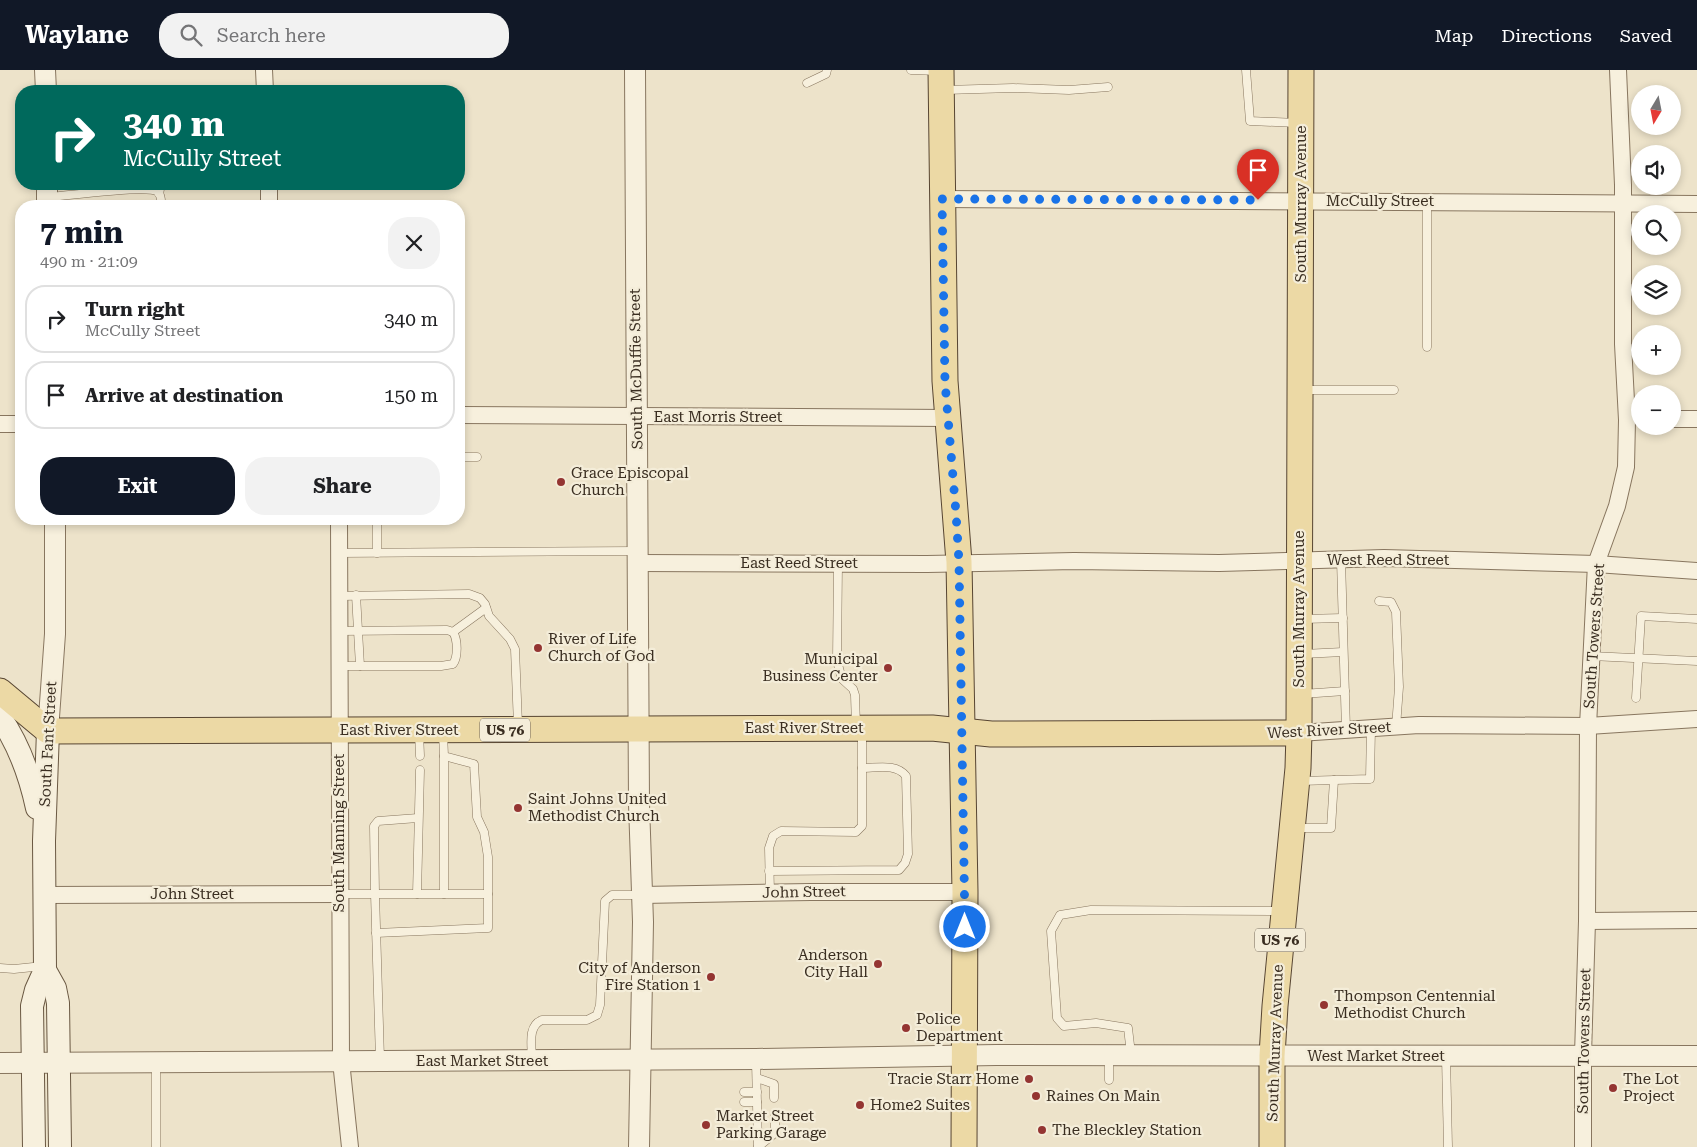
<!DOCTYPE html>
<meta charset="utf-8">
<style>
:root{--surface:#fff;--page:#f2f2f2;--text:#202124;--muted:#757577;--line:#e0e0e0;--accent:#111827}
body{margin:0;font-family:"Roboto Serif",serif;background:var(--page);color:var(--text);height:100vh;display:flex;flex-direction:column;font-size:19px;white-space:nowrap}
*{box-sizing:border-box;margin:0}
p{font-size:16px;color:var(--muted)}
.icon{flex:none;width:28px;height:28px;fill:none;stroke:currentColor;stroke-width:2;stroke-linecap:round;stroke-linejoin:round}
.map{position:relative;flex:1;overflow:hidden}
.details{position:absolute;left:15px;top:130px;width:450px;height:325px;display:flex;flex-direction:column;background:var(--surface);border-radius:20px;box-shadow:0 2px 8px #0003}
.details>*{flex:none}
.hud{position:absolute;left:15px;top:15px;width:450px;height:105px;border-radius:20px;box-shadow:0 2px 8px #0003;background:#00695c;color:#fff;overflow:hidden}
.needle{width:32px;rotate:190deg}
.buttons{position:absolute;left:1631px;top:15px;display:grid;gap:10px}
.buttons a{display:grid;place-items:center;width:50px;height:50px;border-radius:50%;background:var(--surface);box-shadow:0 2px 8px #0003;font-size:25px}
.pin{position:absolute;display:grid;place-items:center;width:42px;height:42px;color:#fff;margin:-51px -21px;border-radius:50% 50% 50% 0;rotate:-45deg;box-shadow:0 0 5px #0007}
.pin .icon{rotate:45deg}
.me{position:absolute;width:55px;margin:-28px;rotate:0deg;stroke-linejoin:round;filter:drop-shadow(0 0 4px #0008)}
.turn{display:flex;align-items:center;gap:18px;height:105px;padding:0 25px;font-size:22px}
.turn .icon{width:65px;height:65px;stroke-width:2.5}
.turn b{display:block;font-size:35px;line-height:42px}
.round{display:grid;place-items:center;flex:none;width:52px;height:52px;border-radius:20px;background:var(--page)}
.summary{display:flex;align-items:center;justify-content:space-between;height:85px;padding:0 25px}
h1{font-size:30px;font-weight:700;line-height:38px;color:var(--accent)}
.action{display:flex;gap:10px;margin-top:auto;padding:10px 25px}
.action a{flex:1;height:58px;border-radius:20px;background:var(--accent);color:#fff;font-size:20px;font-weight:700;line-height:58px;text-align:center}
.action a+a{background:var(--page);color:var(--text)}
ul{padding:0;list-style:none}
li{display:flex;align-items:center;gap:15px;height:68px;margin:0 10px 8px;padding:0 15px;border:2px solid var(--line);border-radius:20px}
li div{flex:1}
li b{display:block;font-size:19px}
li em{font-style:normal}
header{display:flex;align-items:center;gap:30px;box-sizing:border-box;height:70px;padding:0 25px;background:var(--accent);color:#fff}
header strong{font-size:24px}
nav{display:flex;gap:28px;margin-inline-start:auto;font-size:18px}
.search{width:350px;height:45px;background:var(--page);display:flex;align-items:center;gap:12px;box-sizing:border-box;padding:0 18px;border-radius:20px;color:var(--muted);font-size:19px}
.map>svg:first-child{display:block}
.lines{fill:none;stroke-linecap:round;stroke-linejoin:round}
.service-casing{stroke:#88765f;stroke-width:9}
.minor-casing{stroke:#88765f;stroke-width:18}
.tertiary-casing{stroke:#88765f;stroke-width:22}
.secondary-casing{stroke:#6a5842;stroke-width:24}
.primary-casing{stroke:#574532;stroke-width:27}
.service{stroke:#f7f0dd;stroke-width:8}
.minor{stroke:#f7f0dd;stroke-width:16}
.tertiary{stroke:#f7f0dd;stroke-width:20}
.secondary{stroke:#f7f0dd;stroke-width:22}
.primary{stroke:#ecd9a5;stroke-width:25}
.route{stroke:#1a73e8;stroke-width:9;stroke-dasharray:0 16.2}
.poi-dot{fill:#943532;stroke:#f4edd9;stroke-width:2}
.labels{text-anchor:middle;stroke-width:4.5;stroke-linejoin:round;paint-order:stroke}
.shield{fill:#f4edd9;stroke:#726758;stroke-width:1}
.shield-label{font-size:14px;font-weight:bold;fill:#3a2e21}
.street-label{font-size:15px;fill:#3a2e21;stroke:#f4edd9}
.poi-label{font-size:15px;fill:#3a2e21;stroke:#f4edd9;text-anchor:start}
</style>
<header>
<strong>Waylane</strong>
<div class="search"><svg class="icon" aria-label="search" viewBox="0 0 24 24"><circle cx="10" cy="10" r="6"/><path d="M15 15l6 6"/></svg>Search here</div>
<nav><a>Map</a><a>Directions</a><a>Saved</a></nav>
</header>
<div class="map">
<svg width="1697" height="1077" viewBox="0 0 1697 1077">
<rect width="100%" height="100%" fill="#ede3ca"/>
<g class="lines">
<defs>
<g id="service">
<polyline points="911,0 939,1"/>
<polyline points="1246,0 1250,51 1297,53"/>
<polyline points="807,13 826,4 827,0"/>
<polyline points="945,20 1013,18 1069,20 1108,17"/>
<polyline points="159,124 161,114"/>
<path d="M 49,127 C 65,126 149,114 158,122 C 162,126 161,131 161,136"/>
<polyline points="1427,277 1427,131"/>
<polyline points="1304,320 1394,320"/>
<polyline points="459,387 477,387"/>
<polyline points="377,449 377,483"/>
<polyline points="339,483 637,481"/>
<polyline points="1341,490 1346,660"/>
<polyline points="838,493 837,591 842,609 853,619 855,625 856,656"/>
<polyline points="356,525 360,596"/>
<polyline points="339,526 469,524 480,528 485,534 489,546 510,569 515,579 518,655"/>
<polyline points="1379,531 1391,532 1396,542 1399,617 1396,657"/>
<polyline points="1302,549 1343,548"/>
<polyline points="339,561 447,560 453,562 486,538"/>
<polyline points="1303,584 1343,582"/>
<polyline points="1591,586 1697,591"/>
<path d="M 340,596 L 441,596 L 453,594 C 458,587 458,570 453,562"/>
<polyline points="1302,624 1345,621"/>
<polyline points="1636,628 1641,546 1697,549"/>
<polyline points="419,662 420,686"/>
<polyline points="444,686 444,824"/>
<polyline points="1300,711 1370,709 1371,658"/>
<polyline points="418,748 378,751 374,756 375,824 488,824"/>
<polyline points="1296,758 1331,758 1334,710"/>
<path d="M 769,801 L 899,800 L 905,793 L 908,784 L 906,706 C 896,693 877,698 862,698"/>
<polyline points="770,823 769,778 773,766 781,761 856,762 862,756 862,662"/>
<polyline points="339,824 375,824 380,989"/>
<polyline points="417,824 420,700"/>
<polyline points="376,863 488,858 488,787 484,762 477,747 474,694 444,686 443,663"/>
<polyline points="0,898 14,899 43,896"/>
<polyline points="1131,984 1128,958 1096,953 1064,956 1057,948 1051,861 1060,845 1091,840 1281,841"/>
<polyline points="1446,987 1448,1077"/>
<path d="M 532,990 C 532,976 527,956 542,950 L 587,950 L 597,945 L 600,935 L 605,831 L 612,825 L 640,825"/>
<polyline points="756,991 758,1077"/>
<polyline points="156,994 156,1077"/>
<polyline points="757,1008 774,1014 774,1028"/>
<polyline points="1109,1010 1109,987"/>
<polyline points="744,1022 757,1022"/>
<polyline points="744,1032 757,1032"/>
<polyline points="758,1077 775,1063 775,1045"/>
</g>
<g id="minor">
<polyline points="264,0 265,21"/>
<polyline points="269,114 269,136"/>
<polyline points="942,129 1697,134"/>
<polyline points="459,345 948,348"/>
<polyline points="1672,349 1697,349"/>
<polyline points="0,354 21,354"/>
<polyline points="339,449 341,991 350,1077"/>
<polyline points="638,493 927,494 1074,491 1219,493 1384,488 1596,494 1697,501"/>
<polyline points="1299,663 1419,655 1588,656 1697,649"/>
<polyline points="45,825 339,824"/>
<polyline points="642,825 811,822 965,822"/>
<polyline points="1587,851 1697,850"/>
<polyline points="1583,1077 1583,985 1587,851 1588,656 1596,494 1617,436 1626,397 1627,350 1623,274 1623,115 1618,0"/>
</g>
<g id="tertiary">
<polyline points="45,0 46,21"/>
<polyline points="635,0 639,734 643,852 639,1077"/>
<polyline points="47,114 47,136"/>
<polyline points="48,661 55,564 55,449"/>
<polyline points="0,993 756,989 996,985 1697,986"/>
</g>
<g id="secondary">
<path d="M 0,647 C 19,675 30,705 37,738"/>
<polyline points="45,900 55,918 58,933 60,1077"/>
<polyline points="34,1077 32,936 36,920 45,900 44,771 48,661"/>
</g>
<g id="primary">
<polyline points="941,0 945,311 959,492 965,822 964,1077"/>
<polyline points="0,621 48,661 932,658 991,664 1299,663"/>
<polyline points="1272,1077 1272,986 1275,936 1298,698 1299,663 1301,0"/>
</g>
</defs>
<use href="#service" class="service-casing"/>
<use href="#minor" class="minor-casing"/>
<use href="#tertiary" class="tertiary-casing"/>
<use href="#secondary" class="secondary-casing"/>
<use href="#primary" class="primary-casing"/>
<use href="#service" class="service"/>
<use href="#minor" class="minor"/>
<use href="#tertiary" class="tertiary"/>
<use href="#secondary" class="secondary"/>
<use href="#primary" class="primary"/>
</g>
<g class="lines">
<polyline class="route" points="965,857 959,492 956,443 945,312 942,129 1258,130"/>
</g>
<g class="poi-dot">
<circle cx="561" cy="412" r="5"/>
<circle cx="538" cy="578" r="5"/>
<circle cx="888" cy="598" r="5"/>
<circle cx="518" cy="738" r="5"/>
<circle cx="878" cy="894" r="5"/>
<circle cx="711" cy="907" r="5"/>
<circle cx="1324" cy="935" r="5"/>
<circle cx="906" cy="958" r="5"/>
<circle cx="1029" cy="1009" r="5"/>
<circle cx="1613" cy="1018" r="5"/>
<circle cx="1036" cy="1026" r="5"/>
<circle cx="860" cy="1035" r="5"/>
<circle cx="706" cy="1055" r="5"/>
<circle cx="1042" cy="1060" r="5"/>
</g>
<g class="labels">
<g class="shield">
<rect x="480" y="648.5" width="50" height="23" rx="4"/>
<rect x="1255" y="858.5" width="50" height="23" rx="4"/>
</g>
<g class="shield-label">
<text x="505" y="665">US 76</text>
<text x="1280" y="875">US 76</text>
</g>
<g class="street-label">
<text x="1380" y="136">McCully Street</text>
<text transform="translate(1301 134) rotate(-90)" y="5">South Murray Avenue</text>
<text transform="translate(636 299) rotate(-91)" y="5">South McDuffie Street</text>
<text x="718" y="352">East Morris Street</text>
<text x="1388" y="495">West Reed Street</text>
<text x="799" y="498">East Reed Street</text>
<text transform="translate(1299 539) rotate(-90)" y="5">South Murray Avenue</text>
<text transform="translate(1594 566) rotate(-86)" y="5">South Towers Street</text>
<text x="804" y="663">East River Street</text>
<text x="399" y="665">East River Street</text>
<text transform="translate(1329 660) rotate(-3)" y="5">West River Street</text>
<text transform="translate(48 674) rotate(-87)" y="5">South Fant Street</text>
<text transform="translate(339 763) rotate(-90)" y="5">South Manning Street</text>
<text transform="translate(804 822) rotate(-1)" y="5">John Street</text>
<text x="192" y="829">John Street</text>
<text transform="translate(1584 971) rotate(-89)" y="5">South Towers Street</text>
<text transform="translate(1275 973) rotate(-88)" y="5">South Murray Avenue</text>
<text x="1376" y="991">West Market Street</text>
<text x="482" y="996">East Market Street</text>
</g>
<g class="poi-label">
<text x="571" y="408">Grace Episcopal<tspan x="571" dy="17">Church</tspan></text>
<text x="548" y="574">River of Life<tspan x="548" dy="17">Church of God</tspan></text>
<text x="878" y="594" text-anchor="end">Municipal<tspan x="878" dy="17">Business Center</tspan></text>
<text x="528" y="734">Saint Johns United<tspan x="528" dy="17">Methodist Church</tspan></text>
<text x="868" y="890" text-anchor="end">Anderson<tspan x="868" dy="17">City Hall</tspan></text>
<text x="701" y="903" text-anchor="end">City of Anderson<tspan x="701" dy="17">Fire Station 1</tspan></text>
<text x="1334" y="931">Thompson Centennial<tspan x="1334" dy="17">Methodist Church</tspan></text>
<text x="916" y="954">Police<tspan x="916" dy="17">Department</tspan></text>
<text x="1019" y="1014" text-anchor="end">Tracie Starr Home</text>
<text x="1623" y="1014">The Lot<tspan x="1623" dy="17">Project</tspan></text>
<text x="1046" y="1031">Raines On Main</text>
<text x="870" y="1040">Home2 Suites</text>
<text x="716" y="1051">Market Street<tspan x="716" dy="17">Parking Garage</tspan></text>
<text x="1052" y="1065">The Bleckley Station</text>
</g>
</g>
</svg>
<div class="buttons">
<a><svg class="needle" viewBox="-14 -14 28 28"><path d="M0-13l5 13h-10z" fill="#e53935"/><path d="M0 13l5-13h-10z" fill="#757577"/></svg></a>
<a><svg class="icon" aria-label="sound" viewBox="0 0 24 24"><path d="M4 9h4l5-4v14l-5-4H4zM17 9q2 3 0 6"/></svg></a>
<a><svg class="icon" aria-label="search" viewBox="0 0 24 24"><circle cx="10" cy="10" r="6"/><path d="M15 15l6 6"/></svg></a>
<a><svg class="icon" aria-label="layers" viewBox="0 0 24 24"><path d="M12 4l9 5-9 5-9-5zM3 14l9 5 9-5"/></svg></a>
<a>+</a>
<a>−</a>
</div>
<div class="pin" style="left:1258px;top:130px;background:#d93025"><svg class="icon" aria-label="arrive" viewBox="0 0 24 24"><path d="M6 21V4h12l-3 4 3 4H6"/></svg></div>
<svg class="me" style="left:965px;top:857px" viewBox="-20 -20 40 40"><circle r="17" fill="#1a73e8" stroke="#fff" stroke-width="3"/><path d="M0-11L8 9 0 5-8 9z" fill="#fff"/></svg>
<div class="hud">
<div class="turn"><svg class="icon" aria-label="right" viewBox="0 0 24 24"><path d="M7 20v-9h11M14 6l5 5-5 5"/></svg><div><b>340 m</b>McCully Street</div></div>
</div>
<section class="details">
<div class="summary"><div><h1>7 min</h1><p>490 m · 21:09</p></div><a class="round"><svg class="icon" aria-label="close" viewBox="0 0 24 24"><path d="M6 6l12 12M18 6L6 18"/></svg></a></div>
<ul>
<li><svg class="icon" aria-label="right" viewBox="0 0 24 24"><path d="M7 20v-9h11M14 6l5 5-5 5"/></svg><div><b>Turn right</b><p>McCully Street</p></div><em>340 m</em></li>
<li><svg class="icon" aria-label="arrive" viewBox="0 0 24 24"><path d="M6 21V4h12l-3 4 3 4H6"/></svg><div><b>Arrive at destination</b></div><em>150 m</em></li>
</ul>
<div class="action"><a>Exit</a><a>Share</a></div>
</section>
</div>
